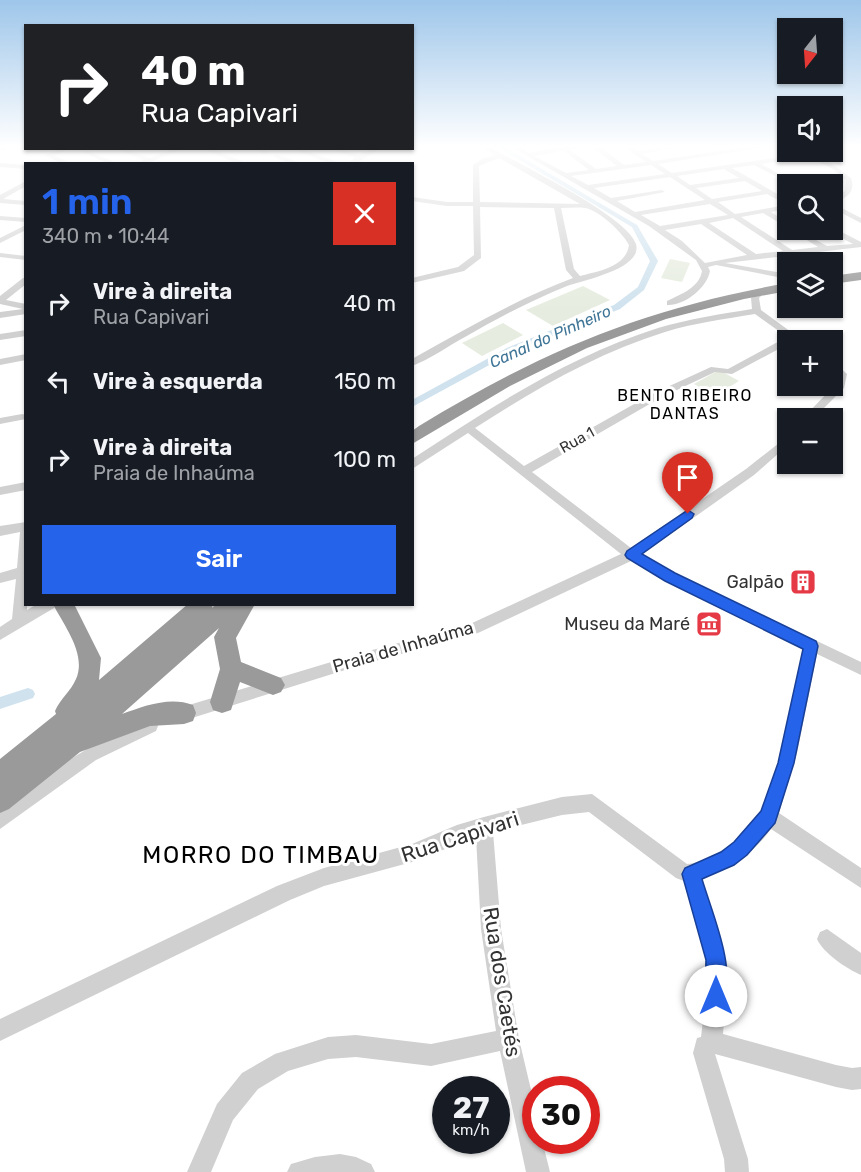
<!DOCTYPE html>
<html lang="pt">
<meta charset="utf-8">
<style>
:root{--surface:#171b24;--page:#242831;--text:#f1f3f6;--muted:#9ea1a6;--accent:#2563eb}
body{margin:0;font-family:Rubik,sans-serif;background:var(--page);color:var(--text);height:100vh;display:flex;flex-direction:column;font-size:22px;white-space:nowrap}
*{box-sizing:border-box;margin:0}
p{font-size:20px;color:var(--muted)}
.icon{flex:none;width:33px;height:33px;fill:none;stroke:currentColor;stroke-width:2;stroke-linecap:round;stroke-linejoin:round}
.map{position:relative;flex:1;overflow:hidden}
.side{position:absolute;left:24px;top:162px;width:390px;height:444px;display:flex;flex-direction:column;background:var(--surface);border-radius:0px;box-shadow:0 2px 4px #0004}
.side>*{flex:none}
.hud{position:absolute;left:24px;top:24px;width:390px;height:126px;border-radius:0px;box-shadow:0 2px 4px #0004;background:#202124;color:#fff;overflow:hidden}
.needle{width:39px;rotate:197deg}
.fabs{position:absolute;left:777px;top:18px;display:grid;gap:12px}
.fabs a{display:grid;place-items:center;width:66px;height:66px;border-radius:0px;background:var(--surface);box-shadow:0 2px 4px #0004;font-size:30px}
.speed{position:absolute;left:432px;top:1076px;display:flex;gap:12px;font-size:30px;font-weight:700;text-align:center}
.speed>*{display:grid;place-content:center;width:78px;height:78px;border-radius:50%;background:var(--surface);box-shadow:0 2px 4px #0004;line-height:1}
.speed small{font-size:15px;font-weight:400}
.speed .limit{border:9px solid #d22;background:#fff;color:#111}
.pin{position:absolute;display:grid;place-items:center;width:51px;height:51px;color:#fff;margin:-62px -26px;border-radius:50% 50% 50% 0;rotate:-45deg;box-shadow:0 0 6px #0007}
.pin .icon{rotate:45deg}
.me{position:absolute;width:66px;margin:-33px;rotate:0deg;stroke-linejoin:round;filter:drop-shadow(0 0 4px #0008)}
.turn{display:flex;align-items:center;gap:21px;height:126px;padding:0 18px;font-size:27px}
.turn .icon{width:78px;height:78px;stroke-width:2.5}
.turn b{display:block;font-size:42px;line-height:51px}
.round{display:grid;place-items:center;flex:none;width:63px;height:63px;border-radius:0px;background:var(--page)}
.head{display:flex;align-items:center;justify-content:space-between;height:102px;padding:0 18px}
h1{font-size:36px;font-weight:600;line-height:45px;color:var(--accent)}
.primary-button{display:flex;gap:12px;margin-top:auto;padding:12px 18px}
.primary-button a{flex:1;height:69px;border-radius:0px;background:var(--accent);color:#fff;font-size:24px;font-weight:600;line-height:69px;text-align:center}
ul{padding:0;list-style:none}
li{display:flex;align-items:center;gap:18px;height:78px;padding:0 18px}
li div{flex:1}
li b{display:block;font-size:22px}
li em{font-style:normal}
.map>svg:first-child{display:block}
.green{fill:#e6ecdf}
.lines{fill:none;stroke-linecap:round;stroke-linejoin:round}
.canal{fill:#cfe2ee;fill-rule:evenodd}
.minor{fill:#d0d0d0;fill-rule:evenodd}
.highway{fill:#9a9a9a;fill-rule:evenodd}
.route{fill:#2563eb;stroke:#184099;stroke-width:1.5}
.labels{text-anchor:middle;stroke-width:6;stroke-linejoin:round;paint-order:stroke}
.far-street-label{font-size:15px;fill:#333;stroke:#fff}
.far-water-label{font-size:16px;font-style:italic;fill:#3f7597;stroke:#fff}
.far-neighbourhood-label{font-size:16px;letter-spacing:1.5px;fill:#000;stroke:#fff}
.poi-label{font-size:18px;fill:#333;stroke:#fff;text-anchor:end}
.street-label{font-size:18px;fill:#333;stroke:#fff}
.near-street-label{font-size:21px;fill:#333;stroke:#fff}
.near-neighbourhood-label{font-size:24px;letter-spacing:1.5px;fill:#000;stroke:#fff}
</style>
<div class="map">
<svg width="861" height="1172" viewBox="0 0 861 1172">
<rect width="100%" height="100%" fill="#fff"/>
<g class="green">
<polygon points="670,259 690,263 682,282 661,278"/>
<polygon points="583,286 610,300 553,326 526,310"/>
<polygon points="503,323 523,335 482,356 462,343"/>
<polygon points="719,370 739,381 715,396 694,384"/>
</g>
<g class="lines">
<g class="canal">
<polygon points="496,146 503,146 637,225 658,261 644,290 620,309 513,352 412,407 412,400 507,348 614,305 638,287 650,261 632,227"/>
<polygon points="28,688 33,690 35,694 33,698 0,709 0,697"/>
</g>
<g class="minor">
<polygon points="2,146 12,146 0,151"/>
<path d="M 480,146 L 488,146 C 517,163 628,216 636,244 C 643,269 583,280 567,286 C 532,300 498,318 465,337 C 448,346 431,359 412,366 L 412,359 C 465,329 517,299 573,278 L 566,270 L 554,208 L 480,207 L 481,258 L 464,271 L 412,283 L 412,278 L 458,267 L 474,255 L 473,206 L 447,206 L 412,201 L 412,197 L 447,202 L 473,202 L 473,165 L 482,159 L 495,155 ZM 499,158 L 580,204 L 480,202 L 479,166 ZM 561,208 C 569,208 578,207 585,208 C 599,210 623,233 629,245 C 626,267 599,271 580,276 L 574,269 Z"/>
<path d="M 510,146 L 518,146 L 529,153 L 562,146 L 590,146 L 570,150 L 596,169 L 617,166 L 591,146 L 599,146 L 624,165 L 646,162 L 623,146 L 631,146 L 638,151 L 681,146 L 642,154 L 653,161 L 753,146 L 772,146 L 658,164 L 672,173 L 802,154 L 799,152 C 817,152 837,167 851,178 C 856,193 846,199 832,202 L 832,198 L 845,191 L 846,180 L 833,169 L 808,157 L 761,164 L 798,184 L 791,184 L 754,165 L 732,168 L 788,200 L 788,209 L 771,212 L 788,223 L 788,228 L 763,213 L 741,217 L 792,250 L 818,247 L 791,230 L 798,230 L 827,246 L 853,244 L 829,231 L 832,227 L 861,242 L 861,247 L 725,263 L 788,274 L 788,279 L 716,265 L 708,267 L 710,271 C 707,288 684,306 667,305 L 667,301 C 681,294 699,288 702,271 L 696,260 L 649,226 ZM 564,151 L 589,170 L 566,173 L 534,156 ZM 651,165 L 665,174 L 588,185 L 571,176 ZM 724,169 L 739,178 L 690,185 L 677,176 ZM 670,177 L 705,200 L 635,212 L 617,201 L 665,192 L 662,190 L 611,198 L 594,188 ZM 745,181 L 762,191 L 712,199 L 696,188 ZM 767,194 L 787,205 L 735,214 L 718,202 ZM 710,204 L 728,215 L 660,226 L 641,215 ZM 733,218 L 783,251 L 756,254 L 709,223 ZM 701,224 L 747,255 L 705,263 L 682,241 L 665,230 Z"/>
<polygon points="62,148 73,148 54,155 71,164 62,164 45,155"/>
<polygon points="115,148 125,148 149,158 176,148 186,148 145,164 135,164 143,160"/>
<polygon points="201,148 211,148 248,164 238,164"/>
<polygon points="253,148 262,148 268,152 265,154"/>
<polygon points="299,148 340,163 341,164 331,164 292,149"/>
<polygon points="329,148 340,148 359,155 372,148 382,148 355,164 347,164 355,158"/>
<polygon points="85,151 89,151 119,164 109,164 85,153"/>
<polygon points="276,154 301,163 302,164 291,164 274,157"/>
<polygon points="0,163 26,165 26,169 0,167"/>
<polygon points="26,181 26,186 3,199 26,201 26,205 0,203 0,195"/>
<polygon points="832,203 861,218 861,223 832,208"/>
<polygon points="0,216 26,218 26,222 0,220"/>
<polygon points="26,225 26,230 0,243 0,238"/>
<polygon points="0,253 26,256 26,260 0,257"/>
<polygon points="23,278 26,278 26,284 6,300 26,304 26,314 0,318 0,312 23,309 0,304 0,296"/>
<path d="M 759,289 L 766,291 L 759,298 L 761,310 L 802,340 L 788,340 L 788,344 L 732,374 L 715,372 L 660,398 L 532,472 L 631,548 L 746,469 L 788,436 L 788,445 L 754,475 L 641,555 L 675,573 L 861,662 L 861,675 L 817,654 L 797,753 L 779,813 L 861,868 L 861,888 L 771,829 C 754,853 730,868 702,879 L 726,960 L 726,996 L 723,1034 L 836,1065 L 852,1068 L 861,1067 L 861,1089 L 852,1090 L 836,1087 L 715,1054 L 748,1159 L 749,1172 L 725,1172 L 724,1159 L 693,1053 L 697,1038 L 701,1037 L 706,996 L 706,960 L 684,881 L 676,878 L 589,812 L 562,815 L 493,832 L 501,929 L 519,1039 L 536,1111 L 536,1140 L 542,1140 L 550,1172 L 526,1172 L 500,1051 L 431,1066 L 356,1057 L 328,1059 L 288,1071 L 258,1089 L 233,1120 L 211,1172 L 187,1172 L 217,1104 L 242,1073 L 275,1054 L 328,1037 L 356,1035 L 431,1044 L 496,1031 L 481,929 L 476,837 L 412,862 L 324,886 L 290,900 L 0,1041 L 0,1019 L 277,886 L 324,868 L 412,844 L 457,825 L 484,817 L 562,797 L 592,794 L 687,864 C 699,863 710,858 721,851 C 735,842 749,831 758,817 C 783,779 793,694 803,648 L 665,581 L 631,561 L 478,633 L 361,665 L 179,722 L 173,720 L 171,715 L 173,710 L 179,708 L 361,653 L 470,624 L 621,554 L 468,433 L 412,469 L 412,459 C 490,408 569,356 658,328 C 689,319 721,314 752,309 L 751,298 ZM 755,314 L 787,337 L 728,369 L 711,367 L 652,394 L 524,466 L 475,428 C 534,390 597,353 665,332 C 694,323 725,319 755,314 Z"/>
<polygon points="26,330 26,336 0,340 0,334"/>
<polygon points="26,354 26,360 0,365 0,359"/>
<polygon points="832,360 847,374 844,388 814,418 803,418 835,385 837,374 832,369"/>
<polygon points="22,414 26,415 26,419 0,424 0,418"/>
<polygon points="26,482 26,490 0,495 0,487"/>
<polygon points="26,522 27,610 37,604 56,604 54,608 0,640 0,627 12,619 16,579 0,583 0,573 17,568 20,532 0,536 0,526"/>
<path d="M 150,719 L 156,721 L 158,726 L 156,731 L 96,760 L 0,829 L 0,809 C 47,773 94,740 150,719 Z"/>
<path d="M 827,929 L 861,953 L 861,975 C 847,969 823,953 817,939 L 820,932 Z"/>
<polygon points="340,1154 356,1157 371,1164 375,1172 287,1172 291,1164 315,1157"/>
</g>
<g class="highway">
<polygon points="861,272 861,280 832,284 832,276"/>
<path d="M 788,283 L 788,291 L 744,299 L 666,319 L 587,348 L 510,386 L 412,444 L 412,431 L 419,426 C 542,351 645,308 788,283 Z"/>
<path d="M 53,604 L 74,604 L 101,658 L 99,680 L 188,604 L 213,604 L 212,608 L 216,604 L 255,604 L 236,638 L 241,662 L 281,678 L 285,685 L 281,692 L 273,695 L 240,682 L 231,710 L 222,713 L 213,710 L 210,702 L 220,669 L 214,637 L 219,628 L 122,714 C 144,706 170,696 193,705 L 196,713 L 193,721 L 184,724 L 150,726 L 80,752 L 9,809 L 0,813 L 0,759 L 56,714 L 55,711 C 60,699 71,691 76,679 C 87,654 64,626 53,604 Z"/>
</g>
</g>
<linearGradient id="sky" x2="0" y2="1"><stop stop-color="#9ec6ea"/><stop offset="0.47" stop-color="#fff"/><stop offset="1" stop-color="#fff" stop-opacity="0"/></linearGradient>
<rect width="861" height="311" fill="url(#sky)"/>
<path class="route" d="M 688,510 L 694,514 L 692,518 L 642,554 L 675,573 L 816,641 L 818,646 L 794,763 L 775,823 L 747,855 L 734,865 L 702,879 C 712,913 737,969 723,1003 L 716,1006 L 708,1003 L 705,996 L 706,960 L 682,874 L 685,868 L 721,852 L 734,842 L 761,811 L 778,763 L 803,649 L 665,581 L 627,558 L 625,555 L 627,551 Z"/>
<defs>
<symbol id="building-square" viewBox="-11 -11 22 22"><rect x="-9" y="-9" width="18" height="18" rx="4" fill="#e63946" stroke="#fff"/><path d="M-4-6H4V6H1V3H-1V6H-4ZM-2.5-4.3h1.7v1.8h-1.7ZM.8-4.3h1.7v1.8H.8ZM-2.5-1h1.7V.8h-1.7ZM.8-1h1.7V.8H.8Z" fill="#fff"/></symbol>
<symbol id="museum-square" viewBox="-11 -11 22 22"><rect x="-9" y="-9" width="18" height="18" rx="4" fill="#e63946" stroke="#fff"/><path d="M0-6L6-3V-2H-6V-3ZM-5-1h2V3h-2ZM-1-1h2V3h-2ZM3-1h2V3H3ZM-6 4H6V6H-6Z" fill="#fff"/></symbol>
</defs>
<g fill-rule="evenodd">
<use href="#building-square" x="788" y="567" width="30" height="30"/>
<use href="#museum-square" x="694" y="609" width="30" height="30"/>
</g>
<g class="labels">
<g class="far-street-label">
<text transform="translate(577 440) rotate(-29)" y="5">Rua 1</text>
</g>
<g class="far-water-label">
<text transform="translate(550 336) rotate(-24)" y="6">Canal do Pinheiro</text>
</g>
<g class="far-neighbourhood-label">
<text x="685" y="401">BENTO RIBEIRO<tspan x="685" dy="18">DANTAS</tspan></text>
</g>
<g class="poi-label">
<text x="784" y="588">Galpão</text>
<text x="690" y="630">Museu da Maré</text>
</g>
<g class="street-label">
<text transform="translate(403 647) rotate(-16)" y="6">Praia de Inhaúma</text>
</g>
<g class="near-street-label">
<text transform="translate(460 837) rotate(-18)" y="7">Rua Capivari</text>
<text transform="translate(502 982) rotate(81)" y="7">Rua dos Caetés</text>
</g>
<g class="near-neighbourhood-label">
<text x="261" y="863">MORRO DO TIMBAU</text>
</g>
</g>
</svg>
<div class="fabs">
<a><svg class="needle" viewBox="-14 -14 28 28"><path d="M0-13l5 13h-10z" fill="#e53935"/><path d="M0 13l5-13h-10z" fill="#9ea1a6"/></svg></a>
<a><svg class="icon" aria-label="sound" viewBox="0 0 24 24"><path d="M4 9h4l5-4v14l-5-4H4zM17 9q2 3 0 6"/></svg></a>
<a><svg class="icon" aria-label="search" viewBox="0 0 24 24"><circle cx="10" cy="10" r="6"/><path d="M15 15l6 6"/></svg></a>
<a><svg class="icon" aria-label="layers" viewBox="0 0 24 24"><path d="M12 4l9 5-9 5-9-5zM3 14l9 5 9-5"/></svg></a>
<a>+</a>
<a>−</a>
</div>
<div class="speed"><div>27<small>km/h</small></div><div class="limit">30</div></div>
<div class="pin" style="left:688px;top:514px;background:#d93025"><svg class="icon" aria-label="arrive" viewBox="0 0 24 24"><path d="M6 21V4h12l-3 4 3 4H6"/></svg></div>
<svg class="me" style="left:716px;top:996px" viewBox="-20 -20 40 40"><circle r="19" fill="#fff"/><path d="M0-13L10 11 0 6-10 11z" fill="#2563eb"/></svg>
<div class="hud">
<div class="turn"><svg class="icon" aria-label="right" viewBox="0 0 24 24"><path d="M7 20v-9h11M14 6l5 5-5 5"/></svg><div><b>40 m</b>Rua Capivari</div></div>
</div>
<section class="side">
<div class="head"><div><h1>1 min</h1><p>340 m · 10:44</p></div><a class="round" style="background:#d93025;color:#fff"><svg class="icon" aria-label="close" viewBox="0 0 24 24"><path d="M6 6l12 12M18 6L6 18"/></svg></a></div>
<ul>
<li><svg class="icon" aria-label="right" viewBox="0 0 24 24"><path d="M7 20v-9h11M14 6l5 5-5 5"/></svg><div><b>Vire à direita</b><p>Rua Capivari</p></div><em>40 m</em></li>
<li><svg class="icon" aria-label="left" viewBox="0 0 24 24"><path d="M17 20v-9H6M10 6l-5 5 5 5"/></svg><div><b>Vire à esquerda</b></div><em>150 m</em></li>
<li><svg class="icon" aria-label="right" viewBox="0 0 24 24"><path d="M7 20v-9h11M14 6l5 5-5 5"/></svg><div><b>Vire à direita</b><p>Praia de Inhaúma</p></div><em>100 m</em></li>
</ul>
<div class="primary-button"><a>Sair</a></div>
</section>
</div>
